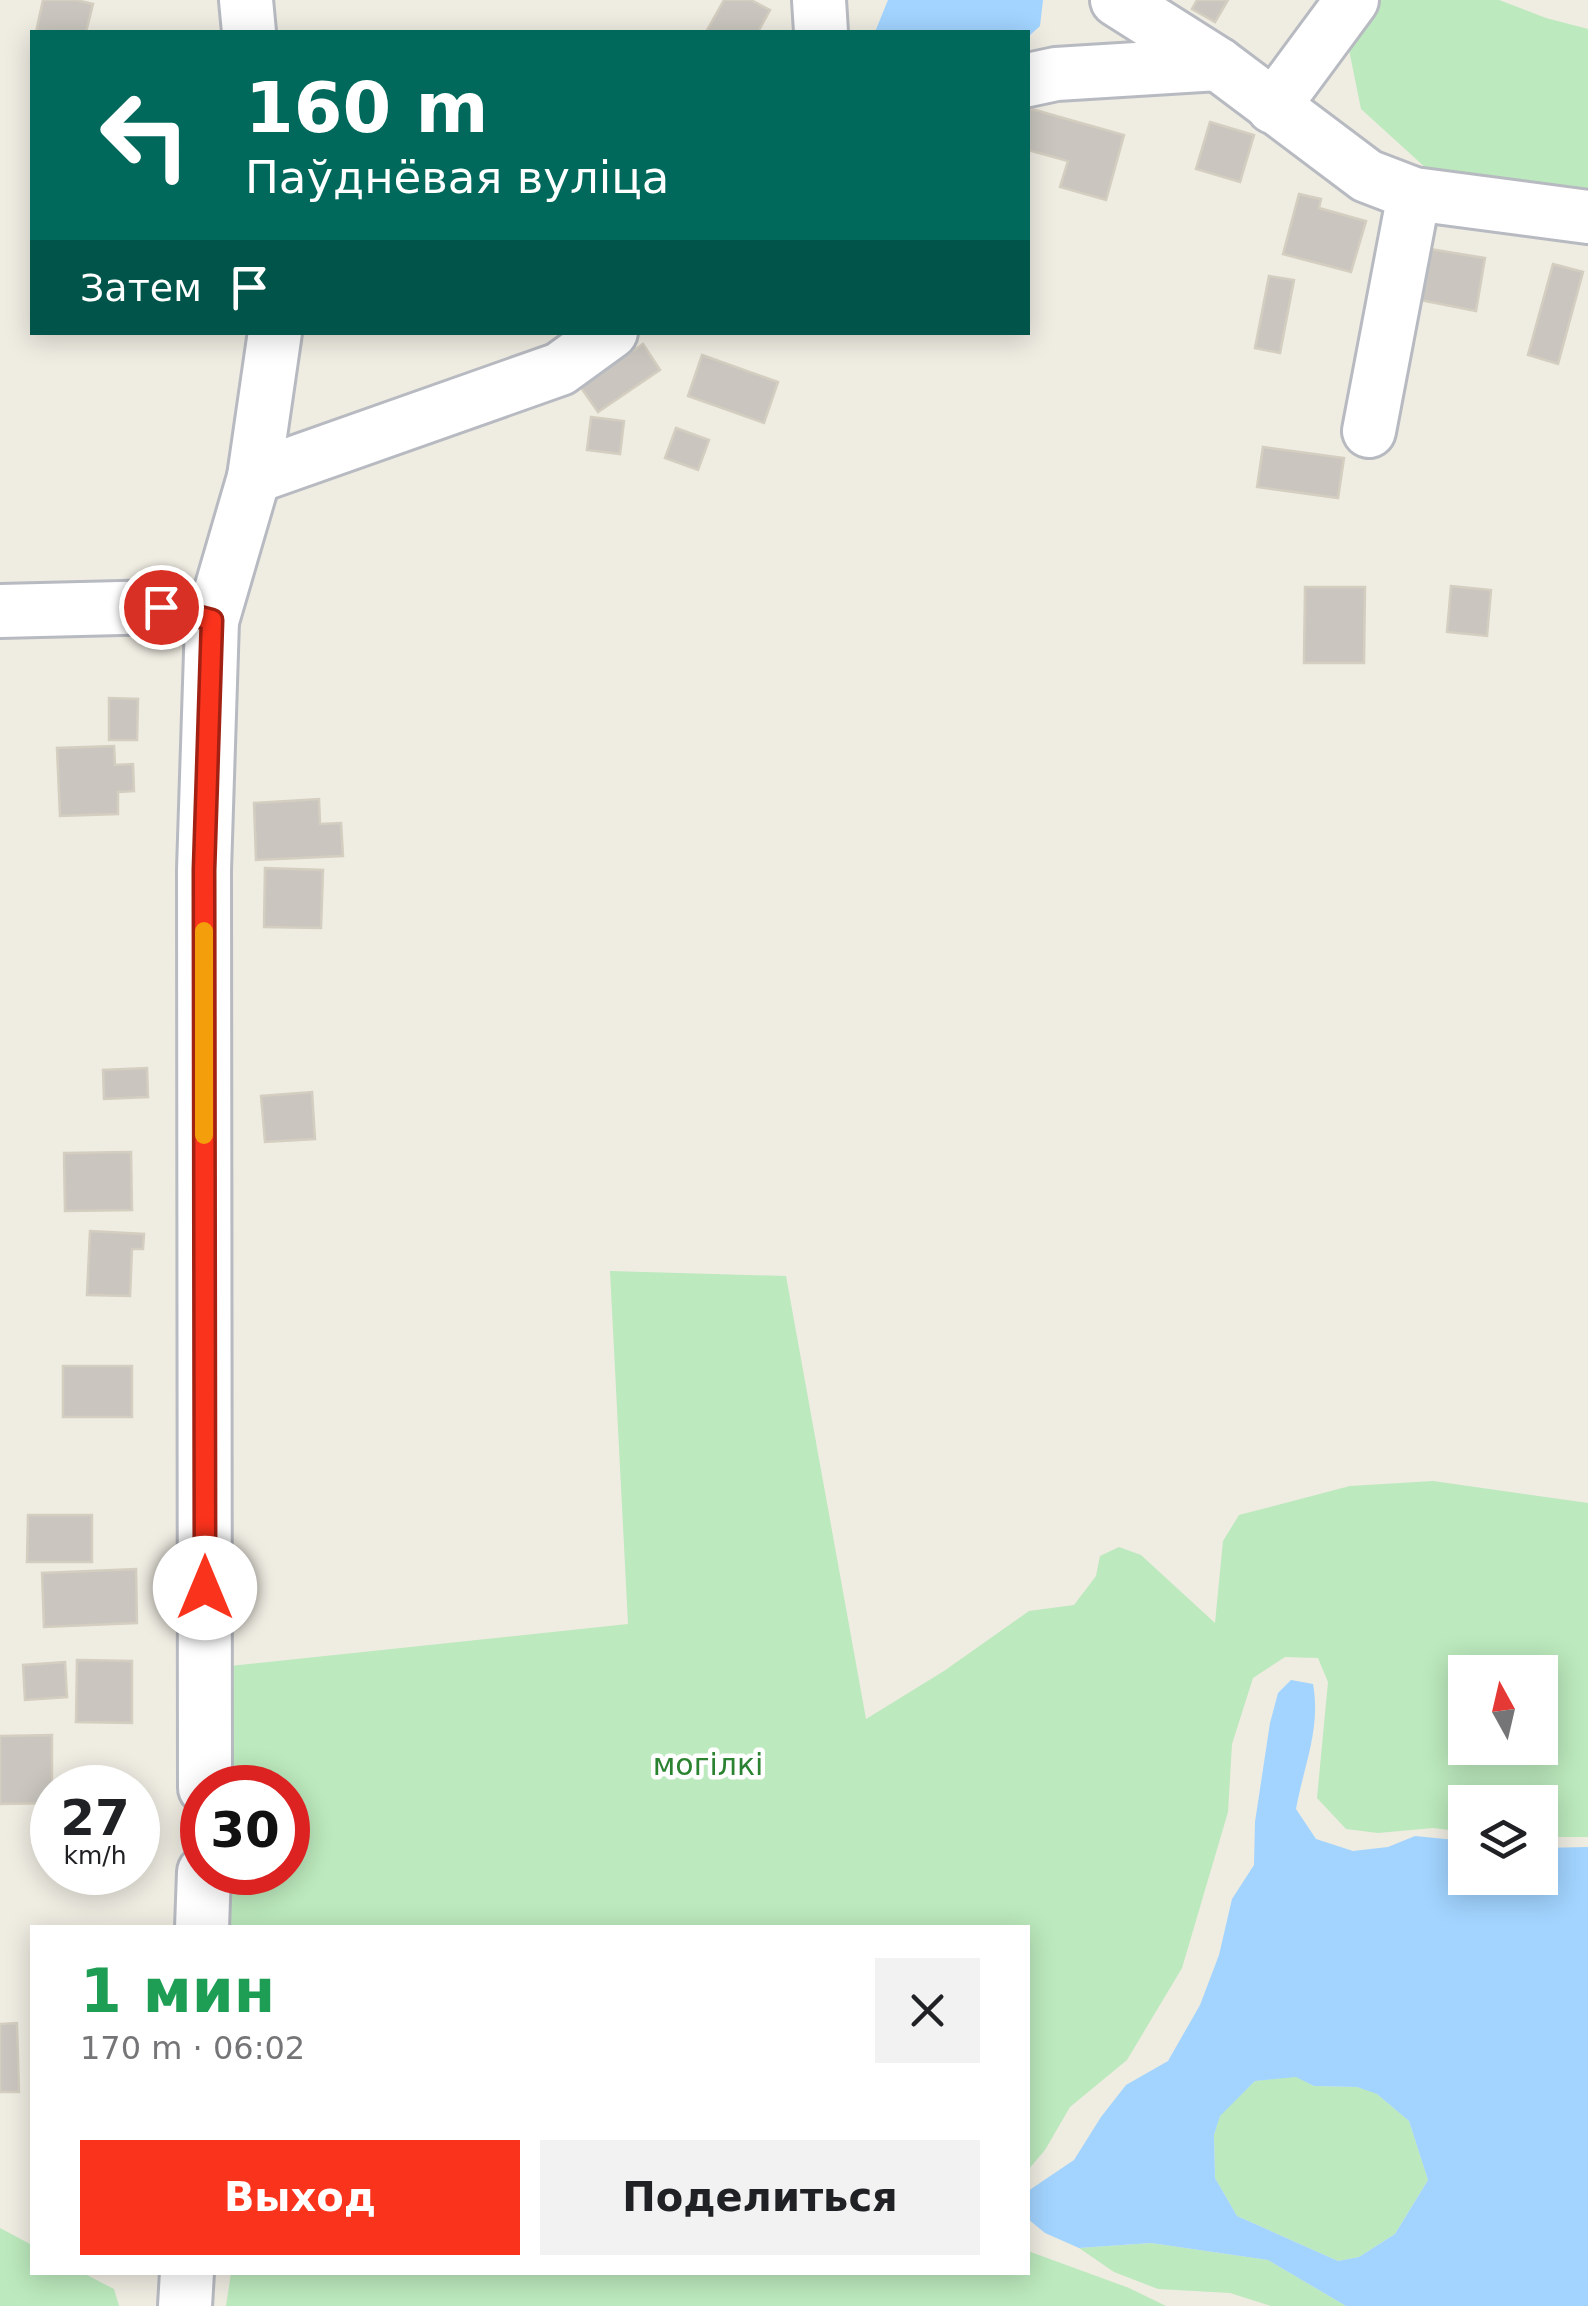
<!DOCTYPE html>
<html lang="ru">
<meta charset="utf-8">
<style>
:root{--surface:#fff;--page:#f2f2f2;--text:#202124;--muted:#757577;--accent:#fa331d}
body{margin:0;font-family:"DejaVu Sans",sans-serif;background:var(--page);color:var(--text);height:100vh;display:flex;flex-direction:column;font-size:38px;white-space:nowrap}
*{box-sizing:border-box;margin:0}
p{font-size:32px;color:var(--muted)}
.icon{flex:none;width:55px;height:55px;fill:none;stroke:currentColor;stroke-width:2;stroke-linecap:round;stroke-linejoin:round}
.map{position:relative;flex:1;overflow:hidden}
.details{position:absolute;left:30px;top:1925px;width:1000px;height:350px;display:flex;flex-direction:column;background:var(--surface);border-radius:0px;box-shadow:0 5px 25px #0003}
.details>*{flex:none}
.hud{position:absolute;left:30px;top:30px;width:1000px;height:305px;border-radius:0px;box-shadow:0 5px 25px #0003;background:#00695c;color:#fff;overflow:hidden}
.needle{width:65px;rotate:352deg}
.fabs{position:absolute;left:1448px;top:1655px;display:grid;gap:20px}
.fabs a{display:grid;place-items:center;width:110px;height:110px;border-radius:0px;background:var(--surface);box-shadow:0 5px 25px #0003;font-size:50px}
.speed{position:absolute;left:30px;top:1765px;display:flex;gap:20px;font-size:50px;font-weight:700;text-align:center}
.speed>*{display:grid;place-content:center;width:130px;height:130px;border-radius:50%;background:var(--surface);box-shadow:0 5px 25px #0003;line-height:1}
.speed small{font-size:25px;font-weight:400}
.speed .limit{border:15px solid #d22;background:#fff;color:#111}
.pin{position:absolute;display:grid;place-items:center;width:85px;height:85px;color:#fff;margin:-42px;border:5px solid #fff;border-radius:50%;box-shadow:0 2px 10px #0007}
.me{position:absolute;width:110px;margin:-55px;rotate:0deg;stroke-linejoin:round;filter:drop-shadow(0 0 8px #0008)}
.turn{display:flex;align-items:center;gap:35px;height:210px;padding:0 50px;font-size:45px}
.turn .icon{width:130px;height:130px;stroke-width:2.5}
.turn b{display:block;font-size:70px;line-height:85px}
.then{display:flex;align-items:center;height:95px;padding:0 50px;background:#0003;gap:20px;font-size:38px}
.round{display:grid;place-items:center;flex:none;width:105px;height:105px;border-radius:0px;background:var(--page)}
.overview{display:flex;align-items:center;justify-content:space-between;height:170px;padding:0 50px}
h1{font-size:60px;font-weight:600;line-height:75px;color:#1e9e55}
.cta{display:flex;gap:20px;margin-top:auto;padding:20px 50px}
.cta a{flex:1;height:115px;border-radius:0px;background:var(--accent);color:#fff;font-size:40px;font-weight:600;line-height:115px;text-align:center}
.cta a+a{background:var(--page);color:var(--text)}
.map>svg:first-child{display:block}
.green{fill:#bce9bd;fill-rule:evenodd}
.water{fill:#a2d4ff;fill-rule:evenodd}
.building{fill:#cac6bf;stroke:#d4cec0;stroke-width:2.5}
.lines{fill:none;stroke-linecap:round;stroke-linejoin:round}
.minor-casing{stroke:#b7bac0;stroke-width:58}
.minor{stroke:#fff;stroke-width:52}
.route-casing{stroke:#a22113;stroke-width:25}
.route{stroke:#fa331d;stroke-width:18}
.slow{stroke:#f59e0b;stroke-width:18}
.labels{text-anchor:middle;stroke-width:9;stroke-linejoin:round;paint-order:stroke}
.park-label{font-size:30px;fill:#2b8231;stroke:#fff}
</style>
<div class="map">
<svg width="1588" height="2306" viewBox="0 0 1588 2306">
<rect width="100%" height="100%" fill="#efece2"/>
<g class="green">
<polygon points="1367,0 1499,0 1546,18 1588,29 1588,196 1427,169 1361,109 1346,35"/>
<path d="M 610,1271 L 786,1276 L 866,1719 L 944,1671 L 1029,1611 L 1074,1605 L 1096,1576 L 1100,1556 L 1119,1547 L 1141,1555 L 1215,1623 L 1223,1541 L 1239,1515 L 1350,1486 L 1433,1481 L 1588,1503 L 1588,1837 L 1540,1837 L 1540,1802 L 1465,1802 L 1465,1832 L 1433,1828 L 1378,1833 L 1346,1829 L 1317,1798 L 1328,1682 L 1318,1658 L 1285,1657 L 1253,1678 L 1232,1744 L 1228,1812 L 1182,1968 L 1127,2060 L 1070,2107 L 1045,2150 L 1028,2170 L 1028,1928 L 214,1927 L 214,1873 L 288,1872 L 288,1788 L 228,1787 L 230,1666 L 628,1624 ZM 1465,1672 L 1540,1672 L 1540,1748 L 1465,1748 Z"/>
<polygon points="1296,2076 1314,2086 1357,2087 1376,2093 1409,2121 1428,2180 1395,2234 1359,2257 1338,2261 1237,2216 1215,2178 1214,2135 1220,2115 1255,2081"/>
<polygon points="0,2228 32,2245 32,2272 83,2273 114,2289 119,2306 0,2306"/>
<polygon points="1151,2243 1268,2260 1346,2306 1271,2306 1230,2293 1158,2289 1114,2272 1079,2248"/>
<polygon points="1028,2251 1129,2288 1166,2306 226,2306 231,2273 1028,2272"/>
</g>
<g class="water">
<polygon points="888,0 1043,0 1040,26 1028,37 1028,32 875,32"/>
<path d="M 1291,1680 L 1313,1684 C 1321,1729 1304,1765 1296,1809 L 1316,1839 L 1353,1851 L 1388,1847 L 1415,1836 L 1465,1841 L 1465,1878 L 1540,1878 L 1540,1848 L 1588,1847 L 1588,2306 L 1346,2306 L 1268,2260 L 1151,2243 L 1079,2248 L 1045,2233 L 1028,2219 L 1028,2191 L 1074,2160 L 1101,2117 L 1126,2085 L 1168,2061 L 1200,2005 L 1219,1955 L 1232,1899 L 1254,1865 L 1255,1822 L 1270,1723 L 1278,1693 ZM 1296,2077 L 1314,2086 L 1357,2087 L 1377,2094 L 1409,2121 L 1428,2180 L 1395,2234 L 1359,2257 L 1338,2261 L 1237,2216 L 1215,2178 L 1214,2135 L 1220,2116 L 1255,2081 Z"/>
</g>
<g class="building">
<polygon points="43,0 76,0 93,4 86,32 36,32"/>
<polygon points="724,0 751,0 770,10 758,32 706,32"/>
<polygon points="1197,0 1228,0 1215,22 1192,9"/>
<polygon points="1028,108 1124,135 1106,200 1060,187 1068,161 1028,150"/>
<polygon points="1210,122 1254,135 1240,182 1196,169"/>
<polygon points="1299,194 1321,199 1319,208 1366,221 1351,272 1283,254"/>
<polygon points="1424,248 1485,258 1476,311 1415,299"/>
<polygon points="1553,264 1583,272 1558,364 1528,355"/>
<polygon points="1269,276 1294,280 1280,353 1255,348"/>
<polygon points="643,344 660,370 598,412 580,386"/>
<polygon points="702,355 778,382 764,423 688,396"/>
<polygon points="591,417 624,421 620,454 587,450"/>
<polygon points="676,428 709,440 698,470 665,458"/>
<polygon points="1263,447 1344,458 1338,498 1257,487"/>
<polygon points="1451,586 1491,590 1487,636 1447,632"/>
<polygon points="1305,587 1365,587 1364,663 1304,663"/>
<polygon points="109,698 138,699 137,740 109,740"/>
<polygon points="114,746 115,765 133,764 134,791 118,792 118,814 60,816 57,748"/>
<polygon points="319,799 320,824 341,823 343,856 256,860 254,803"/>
<polygon points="265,868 323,870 321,928 264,927"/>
<polygon points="147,1068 148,1097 104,1099 103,1070"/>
<polygon points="312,1092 315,1139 265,1142 261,1096"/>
<polygon points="131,1152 132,1210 65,1211 64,1153"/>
<polygon points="90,1231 144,1234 143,1249 132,1249 130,1296 87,1295"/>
<rect x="63" y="1366" width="69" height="51"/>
<polygon points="28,1515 92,1515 92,1562 27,1562"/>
<polygon points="136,1569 137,1623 44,1627 42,1573"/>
<polygon points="77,1660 132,1661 132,1723 76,1722"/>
<polygon points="65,1662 67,1697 25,1700 23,1665"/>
<polygon points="52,1735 52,1803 0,1804 0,1736"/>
<polygon points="17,2023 19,2092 0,2092 0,2024"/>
</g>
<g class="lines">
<defs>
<g id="minor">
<polyline points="246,0 249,32"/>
<polyline points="819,0 821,32"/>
<polyline points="1117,0 1218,64 1367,176 1414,194 1588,217"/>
<polyline points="1028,80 1056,74 1218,64"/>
<polyline points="1273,107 1352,0"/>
<polyline points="1369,431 1414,194"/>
<polyline points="254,477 560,369 611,332"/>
<polyline points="0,611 161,607 212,621"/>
<polyline points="205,1788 204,870 212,621 254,477 275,332"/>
<polyline points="202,1928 204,1872"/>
<polyline points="185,2306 187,2272"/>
</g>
</defs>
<use href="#minor" class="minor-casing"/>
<use href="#minor" class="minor"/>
</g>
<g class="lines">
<defs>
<polyline id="route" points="161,607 212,620 204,870 205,1588"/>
</defs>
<use href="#route" class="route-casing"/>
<use href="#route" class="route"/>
<polyline class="slow" points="204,931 204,1135"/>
</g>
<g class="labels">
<g class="park-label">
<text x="708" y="1775">могілкі</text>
</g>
</g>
</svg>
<div class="fabs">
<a><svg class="needle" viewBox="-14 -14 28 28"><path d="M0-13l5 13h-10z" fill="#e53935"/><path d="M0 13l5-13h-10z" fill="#757577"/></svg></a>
<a><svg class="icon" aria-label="layers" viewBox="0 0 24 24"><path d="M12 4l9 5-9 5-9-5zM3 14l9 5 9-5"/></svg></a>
</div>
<div class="speed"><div>27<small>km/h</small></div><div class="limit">30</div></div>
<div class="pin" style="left:161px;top:607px;background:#d93025"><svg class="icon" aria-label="arrive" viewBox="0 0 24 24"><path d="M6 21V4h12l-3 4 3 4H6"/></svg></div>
<svg class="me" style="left:205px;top:1588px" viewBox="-20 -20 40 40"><circle r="19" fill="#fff"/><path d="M0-13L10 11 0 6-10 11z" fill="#fa331d"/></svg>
<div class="hud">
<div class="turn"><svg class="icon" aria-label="left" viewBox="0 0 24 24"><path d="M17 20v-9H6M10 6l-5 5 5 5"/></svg><div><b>160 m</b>Паўднёвая вуліца</div></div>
<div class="then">Затем<svg class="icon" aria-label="arrive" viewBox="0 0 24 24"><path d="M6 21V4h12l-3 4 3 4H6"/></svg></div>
</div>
<section class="details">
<div class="overview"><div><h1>1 мин</h1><p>170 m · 06:02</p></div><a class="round"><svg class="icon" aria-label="close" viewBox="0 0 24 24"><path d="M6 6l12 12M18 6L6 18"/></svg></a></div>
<div class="cta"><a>Выход</a><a>Поделиться</a></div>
</section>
</div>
